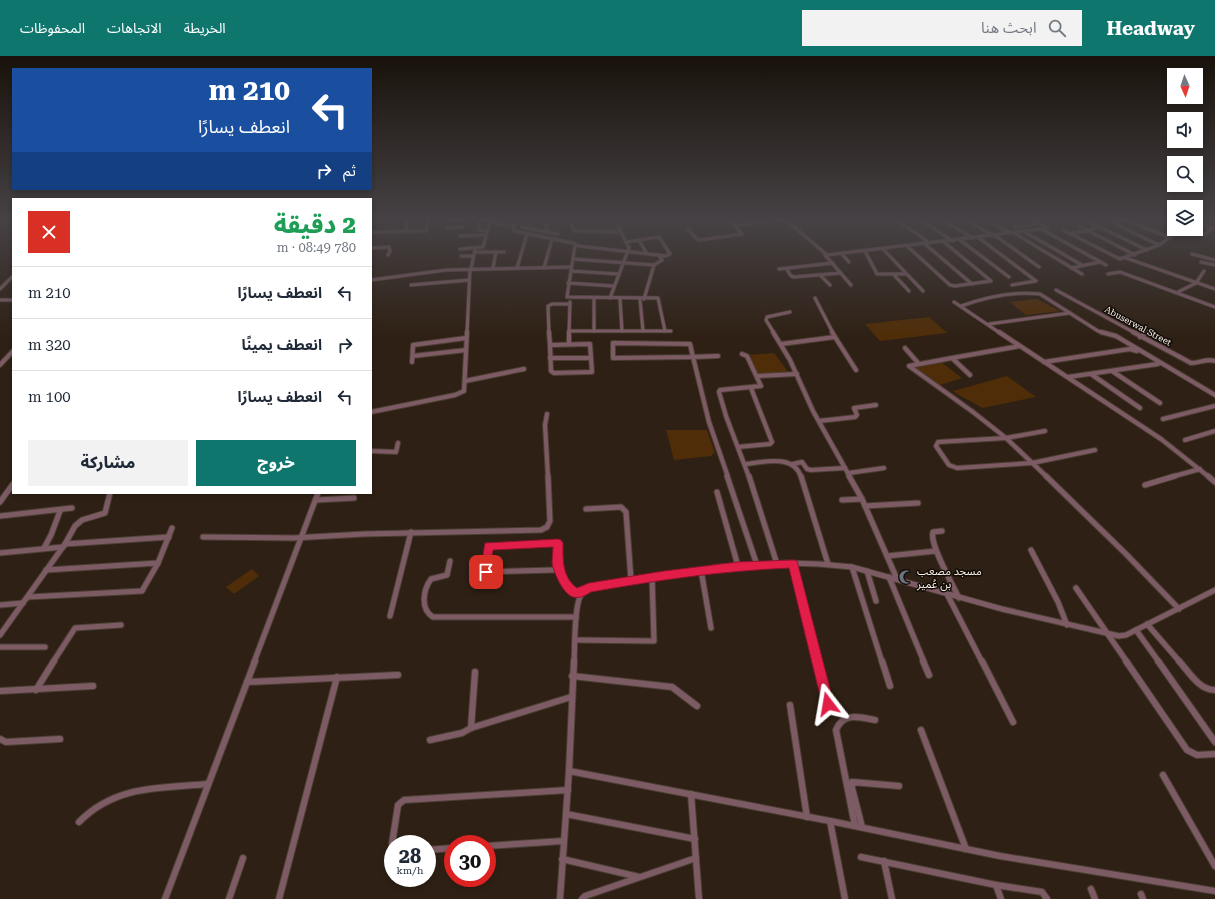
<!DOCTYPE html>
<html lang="ar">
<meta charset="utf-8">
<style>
:root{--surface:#fff;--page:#f2f2f3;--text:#1f2937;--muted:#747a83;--line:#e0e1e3;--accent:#0f766e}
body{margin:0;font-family:"Roboto Serif","Noto Sans Arabic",serif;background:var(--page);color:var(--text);direction:rtl;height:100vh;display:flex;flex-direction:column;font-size:15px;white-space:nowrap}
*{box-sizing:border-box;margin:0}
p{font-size:13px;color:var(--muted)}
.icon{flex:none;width:22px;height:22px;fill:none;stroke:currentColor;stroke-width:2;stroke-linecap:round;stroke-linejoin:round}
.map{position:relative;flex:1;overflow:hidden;direction:ltr}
.side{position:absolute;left:12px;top:142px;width:360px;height:296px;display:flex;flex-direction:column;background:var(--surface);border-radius:0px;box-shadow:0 2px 6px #0003;direction:rtl}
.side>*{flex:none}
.hud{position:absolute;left:12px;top:12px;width:360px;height:122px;border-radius:0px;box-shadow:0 2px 6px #0003;direction:rtl;background:#1a4fa0;color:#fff;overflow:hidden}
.needle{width:26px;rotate:177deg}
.fabs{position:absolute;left:1167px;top:12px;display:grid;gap:8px}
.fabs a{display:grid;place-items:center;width:36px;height:36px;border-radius:0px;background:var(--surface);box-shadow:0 2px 6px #0003;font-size:20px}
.speed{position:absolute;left:384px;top:779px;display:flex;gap:8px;font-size:20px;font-weight:700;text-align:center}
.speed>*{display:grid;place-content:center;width:52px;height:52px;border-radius:50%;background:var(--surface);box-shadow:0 2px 6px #0003;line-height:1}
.speed small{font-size:10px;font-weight:400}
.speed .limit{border:6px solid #d22;background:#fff;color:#111}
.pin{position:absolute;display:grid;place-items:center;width:34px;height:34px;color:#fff;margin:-17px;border-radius:8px;box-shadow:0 2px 6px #0006}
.me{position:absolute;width:44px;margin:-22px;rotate:346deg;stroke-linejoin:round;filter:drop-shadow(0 0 3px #0008)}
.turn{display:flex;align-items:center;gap:14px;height:84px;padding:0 16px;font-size:18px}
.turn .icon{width:52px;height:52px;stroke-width:2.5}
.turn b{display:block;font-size:28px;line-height:34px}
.then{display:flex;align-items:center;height:38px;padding:0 16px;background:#0003;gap:8px;font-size:15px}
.round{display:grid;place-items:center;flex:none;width:42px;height:42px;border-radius:0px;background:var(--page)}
.summary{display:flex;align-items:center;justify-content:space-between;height:68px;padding:0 16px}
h1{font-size:24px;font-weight:800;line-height:30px;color:#1e9e55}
.action{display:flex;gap:8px;margin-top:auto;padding:8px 16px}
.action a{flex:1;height:46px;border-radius:0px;background:var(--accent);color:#fff;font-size:16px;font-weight:800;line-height:46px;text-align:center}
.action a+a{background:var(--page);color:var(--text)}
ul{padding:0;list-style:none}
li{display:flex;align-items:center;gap:12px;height:52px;padding:0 16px;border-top:1px solid var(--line)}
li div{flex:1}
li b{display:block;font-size:15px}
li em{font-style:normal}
header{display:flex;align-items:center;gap:24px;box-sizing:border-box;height:56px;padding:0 20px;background:var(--accent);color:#fff}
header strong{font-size:19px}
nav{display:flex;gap:22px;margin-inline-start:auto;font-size:14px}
.search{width:280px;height:36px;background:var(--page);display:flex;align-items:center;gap:10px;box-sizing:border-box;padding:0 14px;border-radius:0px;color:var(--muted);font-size:15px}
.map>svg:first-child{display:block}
.green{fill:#4f2d08}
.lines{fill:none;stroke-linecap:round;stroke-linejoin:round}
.street-far3-casing{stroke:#4b3e32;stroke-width:4.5}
.street-far2-casing{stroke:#4b3e32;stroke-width:6}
.street-far1-casing{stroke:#4b3e32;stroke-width:7}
.street-casing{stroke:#4b3e32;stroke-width:8}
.street-far3{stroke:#7d5b65;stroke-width:3}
.street-far2{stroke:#7d5b65;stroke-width:4}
.street-far1{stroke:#7d5b65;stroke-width:5}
.street{stroke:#7d5b65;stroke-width:6}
.route{fill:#e11d48;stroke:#92132f}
.labels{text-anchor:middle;stroke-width:3;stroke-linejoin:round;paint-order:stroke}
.far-street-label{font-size:9px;fill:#fdf3eb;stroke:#120c07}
.poi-label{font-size:11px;fill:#fdf3eb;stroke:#120c07;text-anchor:start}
</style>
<header>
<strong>Headway</strong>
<div class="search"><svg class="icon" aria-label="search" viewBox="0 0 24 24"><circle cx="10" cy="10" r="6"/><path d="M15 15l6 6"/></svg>ابحث هنا</div>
<nav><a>الخريطة</a><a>الاتجاهات</a><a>المحفوظات</a></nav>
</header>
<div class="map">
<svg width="1215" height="843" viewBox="0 0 1215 843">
<rect width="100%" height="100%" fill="#2e2014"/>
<g class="green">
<polygon points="1037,243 1060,255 1026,259 1010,246"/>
<polygon points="929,261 947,277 880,285 865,268"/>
<polygon points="774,297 789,317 758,317 748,299"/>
<polygon points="941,306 962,322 940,329 913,310"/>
<path d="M 1007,320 L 1036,341 L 982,352 C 972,345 962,342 953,335 Z"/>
<polygon points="666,374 707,374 715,397 712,398 712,400 674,404"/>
<polygon points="252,513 259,520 234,538 226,531"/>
</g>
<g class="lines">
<defs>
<g id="street-far3">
<polyline points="479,164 479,174 487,175"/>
<polyline points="481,164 514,170"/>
<polyline points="512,164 514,175 573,187 579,190 666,200 670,198 659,181 626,186"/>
<polyline points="527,164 531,173"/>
<polyline points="543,164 549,177"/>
<polyline points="570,164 574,175 621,176"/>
<polyline points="786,164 827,199 1048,172"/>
<polyline points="897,164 927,185 925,188 972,228"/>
<polyline points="921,164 953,185"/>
<polyline points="943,164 973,182"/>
<polyline points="967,164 994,180"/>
<polyline points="988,164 1010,177"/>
<polyline points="1033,164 1048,172"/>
<polyline points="1085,164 1147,194"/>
<polyline points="1107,164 1159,189"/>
<polyline points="1127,164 1170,182"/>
<polyline points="447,165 462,164"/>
<polyline points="512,165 520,164"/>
<polyline points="1113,166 1125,164"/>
<polyline points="1196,166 1213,172 1205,178"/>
<polyline points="736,169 785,164"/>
<polyline points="1079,170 1135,199"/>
<polyline points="522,171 558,178"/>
<polyline points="1014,171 1040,167"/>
<polyline points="447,172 463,171"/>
<polyline points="688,173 697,183 700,184 742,178 730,164"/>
<polyline points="1043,174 1106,209"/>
<polyline points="1063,174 1120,203 1159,189 1183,173"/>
<polyline points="406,175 407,164"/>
<polyline points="371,176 426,175 428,164"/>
<polyline points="1025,176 1082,209"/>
<polyline points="1014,177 1082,218"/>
<polyline points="1070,177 1087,175 1099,170"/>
<polyline points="460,180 486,179"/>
<polyline points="996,180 1039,211"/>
<polyline points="979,182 1036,225 1012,229"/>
<polyline points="639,184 647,198"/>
<polyline points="960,184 1009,221"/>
<polyline points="575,189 567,241 658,242 665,275"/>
<polyline points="907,190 950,229 955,230 991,225 944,186"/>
<polyline points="371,192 389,191 390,195 388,199"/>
<polyline points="460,193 483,191 490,166"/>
<polyline points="883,193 923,235"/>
<polyline points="865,195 877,218 906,218"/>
<polyline points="475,196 504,196"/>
<polyline points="842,198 849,206"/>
<polyline points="1192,198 1215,204"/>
<polyline points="825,199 851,229"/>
<polyline points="461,200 474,200"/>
<polyline points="1126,202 1215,233"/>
<polyline points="573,203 654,209 644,243"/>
<polyline points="1201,206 1215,209"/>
<polyline points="654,209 662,204 659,199"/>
<polyline points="493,212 496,196"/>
<polyline points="517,212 527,178"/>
<polyline points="544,212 552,183"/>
<polyline points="786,212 791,220 794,221 841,217"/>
<polyline points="1071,212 1100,206"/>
<polyline points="471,213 475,194"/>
<polyline points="779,213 833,207"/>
<polyline points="571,215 619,218"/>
<polyline points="1108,218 1120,216 1215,251"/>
<polyline points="820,219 830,229"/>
<polyline points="894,219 909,235"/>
<polyline points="371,224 446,214 572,211"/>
<polyline points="568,227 614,230"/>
<polyline points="411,229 469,224"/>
<polyline points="0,233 13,220"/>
<polyline points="1056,234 1135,277"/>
<polyline points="1178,236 1196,227 1204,215"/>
<polyline points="594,242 594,275"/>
<polyline points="610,242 629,192 615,164"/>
<polyline points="815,242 833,277"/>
<polyline points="620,243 622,275"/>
<polyline points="640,243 643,275"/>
<polyline points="0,244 13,244"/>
<polyline points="954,246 1000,277"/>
<path d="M 961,250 C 986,241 1014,235 1040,238 L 1098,275 L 1105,277"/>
<polyline points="989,268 1070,257"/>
<polyline points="569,275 671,275"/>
<polyline points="467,277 470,213"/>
<polyline points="549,277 548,250 552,248 570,248"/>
<polyline points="569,277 570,246"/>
<polyline points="774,277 766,264 767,261 790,256"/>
<polyline points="1148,277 1151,275"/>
</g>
<g id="street-far2">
<polyline points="549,276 550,289"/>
<polyline points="773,276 790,304 813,355 850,421"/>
<polyline points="999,276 1161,383 1209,421"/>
<polyline points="1101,276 1116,280 1215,339"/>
<path d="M 1133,276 L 1191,307 C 1201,307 1206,302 1215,305"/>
<polyline points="835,281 856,314"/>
<polyline points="1140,281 1149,276"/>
<polygon points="613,287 690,288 693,301 613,302"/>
<polyline points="569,288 569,276"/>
<polygon points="590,288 592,316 554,317 551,315 550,289"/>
<polyline points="781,288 835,281 832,276"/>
<polyline points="905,292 919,308"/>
<polyline points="742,298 747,300 761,330 720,334 719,336 726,360 749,421"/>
<polyline points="413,300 466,294"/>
<polyline points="693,301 709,366 728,421"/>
<polyline points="693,301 718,300"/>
<polyline points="550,302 591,302"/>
<polyline points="952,302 1020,290"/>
<polyline points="412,306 413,289 466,282"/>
<polyline points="1044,306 1130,293 1137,295"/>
<polyline points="0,309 13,295"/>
<polyline points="1112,315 1160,347"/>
<polyline points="1091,318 1140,352"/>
<polyline points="970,319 952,302 909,310 973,356 1006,382 1047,421"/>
<polyline points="757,320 797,318"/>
<polyline points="1068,321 1158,308"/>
<polyline points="465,325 524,313"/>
<polyline points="371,356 455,339 464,335 467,276"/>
<polyline points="547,358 545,369 548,421"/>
<polyline points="1163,363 1215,350"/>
<polyline points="819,365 855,361 857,359 854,352 876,349"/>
<polyline points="1045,375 1006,382 938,386 936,390 949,409 957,412 1032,407 1095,394"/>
<polyline points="1185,384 1215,375"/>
<polyline points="738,391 770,388 772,386 751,332"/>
<polyline points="371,395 396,396 398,387"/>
<path d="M 745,408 C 764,406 794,398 801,421"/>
<polyline points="793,408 802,406 807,413 811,414 845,412"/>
<polyline points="849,417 884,412"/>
<polyline points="1171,421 1200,413"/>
</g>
<g id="street-far1">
<polyline points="727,420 757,509"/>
<polyline points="749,420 777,508"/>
<polyline points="801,420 828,508"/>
<polyline points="849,420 862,443 897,523"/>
<polyline points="1046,420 1126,498 1179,553"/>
<polyline points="1208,420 1215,426"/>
<polyline points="1145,429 1175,420"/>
<polyline points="717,436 738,510"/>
<polyline points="316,444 354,442"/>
<polyline points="842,444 862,443"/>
<polyline points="0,446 13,428"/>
<polyline points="865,450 918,447"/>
<polyline points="586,453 621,451 626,456 631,524"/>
<polyline points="0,460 72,452"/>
<path d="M 942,475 L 933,476 C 929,488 953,529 959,542"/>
<polyline points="203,481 293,482 364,478 541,474 547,471 550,465 548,420"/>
<polyline points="65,488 169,481"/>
<polyline points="44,492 51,479 60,455"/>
<polyline points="1031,494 1058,546 1067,569"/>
<polyline points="0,497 63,491"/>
<polyline points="887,500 936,495"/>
<path d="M 450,505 L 447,519 L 431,523 C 423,534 420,553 433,561 L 576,561"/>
<polyline points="794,508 818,606"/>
<polyline points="852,511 882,606"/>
<polyline points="46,514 158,507"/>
<path d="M 554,514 L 486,516 L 488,490 L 558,487 C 557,510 561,525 579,540"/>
<polyline points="701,514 711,572"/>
<polyline points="867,515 876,545"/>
<polyline points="889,521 924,606"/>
<polyline points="1076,532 1127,606"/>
<polyline points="947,538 982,606"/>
<polyline points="28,541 142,535 158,507 172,472"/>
<polyline points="0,549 23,547"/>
<polyline points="390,560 411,476"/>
<polyline points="1147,568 1180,606"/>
<polyline points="1136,574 1159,606"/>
<polyline points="0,579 65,488 75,470 82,464 105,457 110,437"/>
<polyline points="575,584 654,585 652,521"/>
<polyline points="0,591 45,591"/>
<polyline points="53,606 75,572 121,569"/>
<polyline points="254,606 318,437"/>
<path d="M 574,606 C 575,591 574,553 580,541 C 582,537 586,534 589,532 L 720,511 L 786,507 L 819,508 L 852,511 L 1002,553 L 1119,580 L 1126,579 L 1215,534"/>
</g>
<g id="street">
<polyline points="818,605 828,648"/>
<polyline points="882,605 890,630"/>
<polyline points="923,605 929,619"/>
<polyline points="982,605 1013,666"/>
<polyline points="1126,605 1187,694 1197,699 1215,698"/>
<polyline points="1158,605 1215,686"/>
<path d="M 1179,605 C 1189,616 1199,634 1215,634"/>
<polyline points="572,620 672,631 697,650"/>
<polyline points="247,626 398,619"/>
<polyline points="36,634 54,605"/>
<polyline points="0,635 93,630"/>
<polyline points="790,649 807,761"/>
<polyline points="471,672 475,616"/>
<polyline points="921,674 966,793"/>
<polyline points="0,683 6,686 60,683"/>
<polyline points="430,684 462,677 471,672 571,641"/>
<polyline points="569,715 830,765 1000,800 1215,835"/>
<polyline points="1163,719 1215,810"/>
<polyline points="691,738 699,843"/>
<polyline points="566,758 695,783"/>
<polyline points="830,765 845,843"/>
<path d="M 79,766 C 115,729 160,732 208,728"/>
<path d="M 855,770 L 836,674 C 843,656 859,661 875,664"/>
<polyline points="862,771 852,732 852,726 899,730"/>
<polyline points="487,790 563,785"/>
<polyline points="393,793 392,788 398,749 404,744 568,734"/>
<polyline points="427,794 453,792"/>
<polyline points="861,801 996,829 1042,836 1047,843"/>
<polyline points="562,803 639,821"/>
<polyline points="884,805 892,843"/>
<polyline points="996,829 1001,843"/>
<polyline points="1091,833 1095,843"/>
<polyline points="1141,838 1143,843"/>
<polyline points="165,843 255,605"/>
<polyline points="229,843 243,802"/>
<polyline points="279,843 337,621"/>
<polyline points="560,843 569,715 574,605"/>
<polyline points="582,843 585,840 696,802"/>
</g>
</defs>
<use href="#street-far3" class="street-far3-casing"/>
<use href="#street-far2" class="street-far2-casing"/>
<use href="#street-far1" class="street-far1-casing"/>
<use href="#street" class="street-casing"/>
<use href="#street-far3" class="street-far3"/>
<use href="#street-far2" class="street-far2"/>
<use href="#street-far1" class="street-far1"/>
<use href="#street" class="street"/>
</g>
<linearGradient id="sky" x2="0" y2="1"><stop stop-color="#19120b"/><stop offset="0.58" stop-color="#464245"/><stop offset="1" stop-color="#464245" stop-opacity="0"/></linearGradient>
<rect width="1215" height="282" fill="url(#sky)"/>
<path class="route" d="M 558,483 L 561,484 L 563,487 C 563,504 562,521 577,532 L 589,527 L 664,515 L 738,506 L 794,504 L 797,505 L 834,648 L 832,652 L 828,654 L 824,652 L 822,648 L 789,512 C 721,515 658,524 591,536 C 586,539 580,543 573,541 C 563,538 554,517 552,507 C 552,502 553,496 553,491 L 493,494 L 489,519 L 486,521 L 482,519 L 480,516 L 485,487 Z"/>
<defs>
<symbol id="mosque-bare" viewBox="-9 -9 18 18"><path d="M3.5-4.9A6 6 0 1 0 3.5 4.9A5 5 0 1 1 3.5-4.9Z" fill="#6b7280" stroke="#120c07" stroke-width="2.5" paint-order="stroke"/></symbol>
</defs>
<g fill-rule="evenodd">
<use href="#mosque-bare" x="896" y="511" width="20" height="20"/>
</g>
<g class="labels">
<g class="far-street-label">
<text transform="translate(1138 270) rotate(28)" y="3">Abuserwal Street</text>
</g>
<g class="poi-label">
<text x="917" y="519">مسجد مصعب<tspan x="917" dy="13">بن عُمير</tspan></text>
</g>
</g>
</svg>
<div class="fabs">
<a><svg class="needle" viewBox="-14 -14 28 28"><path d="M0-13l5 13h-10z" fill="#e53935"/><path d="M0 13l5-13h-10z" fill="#747a83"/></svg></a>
<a><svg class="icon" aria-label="sound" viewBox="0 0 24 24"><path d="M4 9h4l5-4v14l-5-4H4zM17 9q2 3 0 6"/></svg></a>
<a><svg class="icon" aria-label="search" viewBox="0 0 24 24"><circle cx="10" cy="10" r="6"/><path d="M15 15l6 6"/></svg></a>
<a><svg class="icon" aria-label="layers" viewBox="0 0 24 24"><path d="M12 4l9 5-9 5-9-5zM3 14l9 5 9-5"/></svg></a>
</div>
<div class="speed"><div>28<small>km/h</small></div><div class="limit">30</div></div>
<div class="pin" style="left:486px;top:516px;background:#d93025"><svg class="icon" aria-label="arrive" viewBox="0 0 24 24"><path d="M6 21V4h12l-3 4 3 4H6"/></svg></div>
<svg class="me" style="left:828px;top:648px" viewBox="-20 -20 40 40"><path d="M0-17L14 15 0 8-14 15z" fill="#e11d48" stroke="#fff" stroke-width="4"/></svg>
<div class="hud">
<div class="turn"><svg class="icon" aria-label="left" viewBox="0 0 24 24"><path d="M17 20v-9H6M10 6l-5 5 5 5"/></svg><div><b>210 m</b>انعطف يسارًا</div></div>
<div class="then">ثم<svg class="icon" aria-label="right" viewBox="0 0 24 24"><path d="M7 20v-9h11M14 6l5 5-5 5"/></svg></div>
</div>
<section class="side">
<div class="summary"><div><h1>2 دقيقة</h1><p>780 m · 08:49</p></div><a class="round" style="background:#d93025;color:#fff"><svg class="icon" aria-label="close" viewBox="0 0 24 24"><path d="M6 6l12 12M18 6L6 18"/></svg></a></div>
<ul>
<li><svg class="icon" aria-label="left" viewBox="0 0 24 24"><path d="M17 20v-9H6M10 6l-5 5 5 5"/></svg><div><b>انعطف يسارًا</b></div><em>210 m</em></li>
<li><svg class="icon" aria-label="right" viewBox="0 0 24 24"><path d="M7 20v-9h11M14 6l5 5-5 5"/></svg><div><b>انعطف يمينًا</b></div><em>320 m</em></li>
<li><svg class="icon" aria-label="left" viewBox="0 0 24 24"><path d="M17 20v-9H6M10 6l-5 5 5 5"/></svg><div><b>انعطف يسارًا</b></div><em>100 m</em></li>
</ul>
<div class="action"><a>خروج</a><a>مشاركة</a></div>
</section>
</div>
